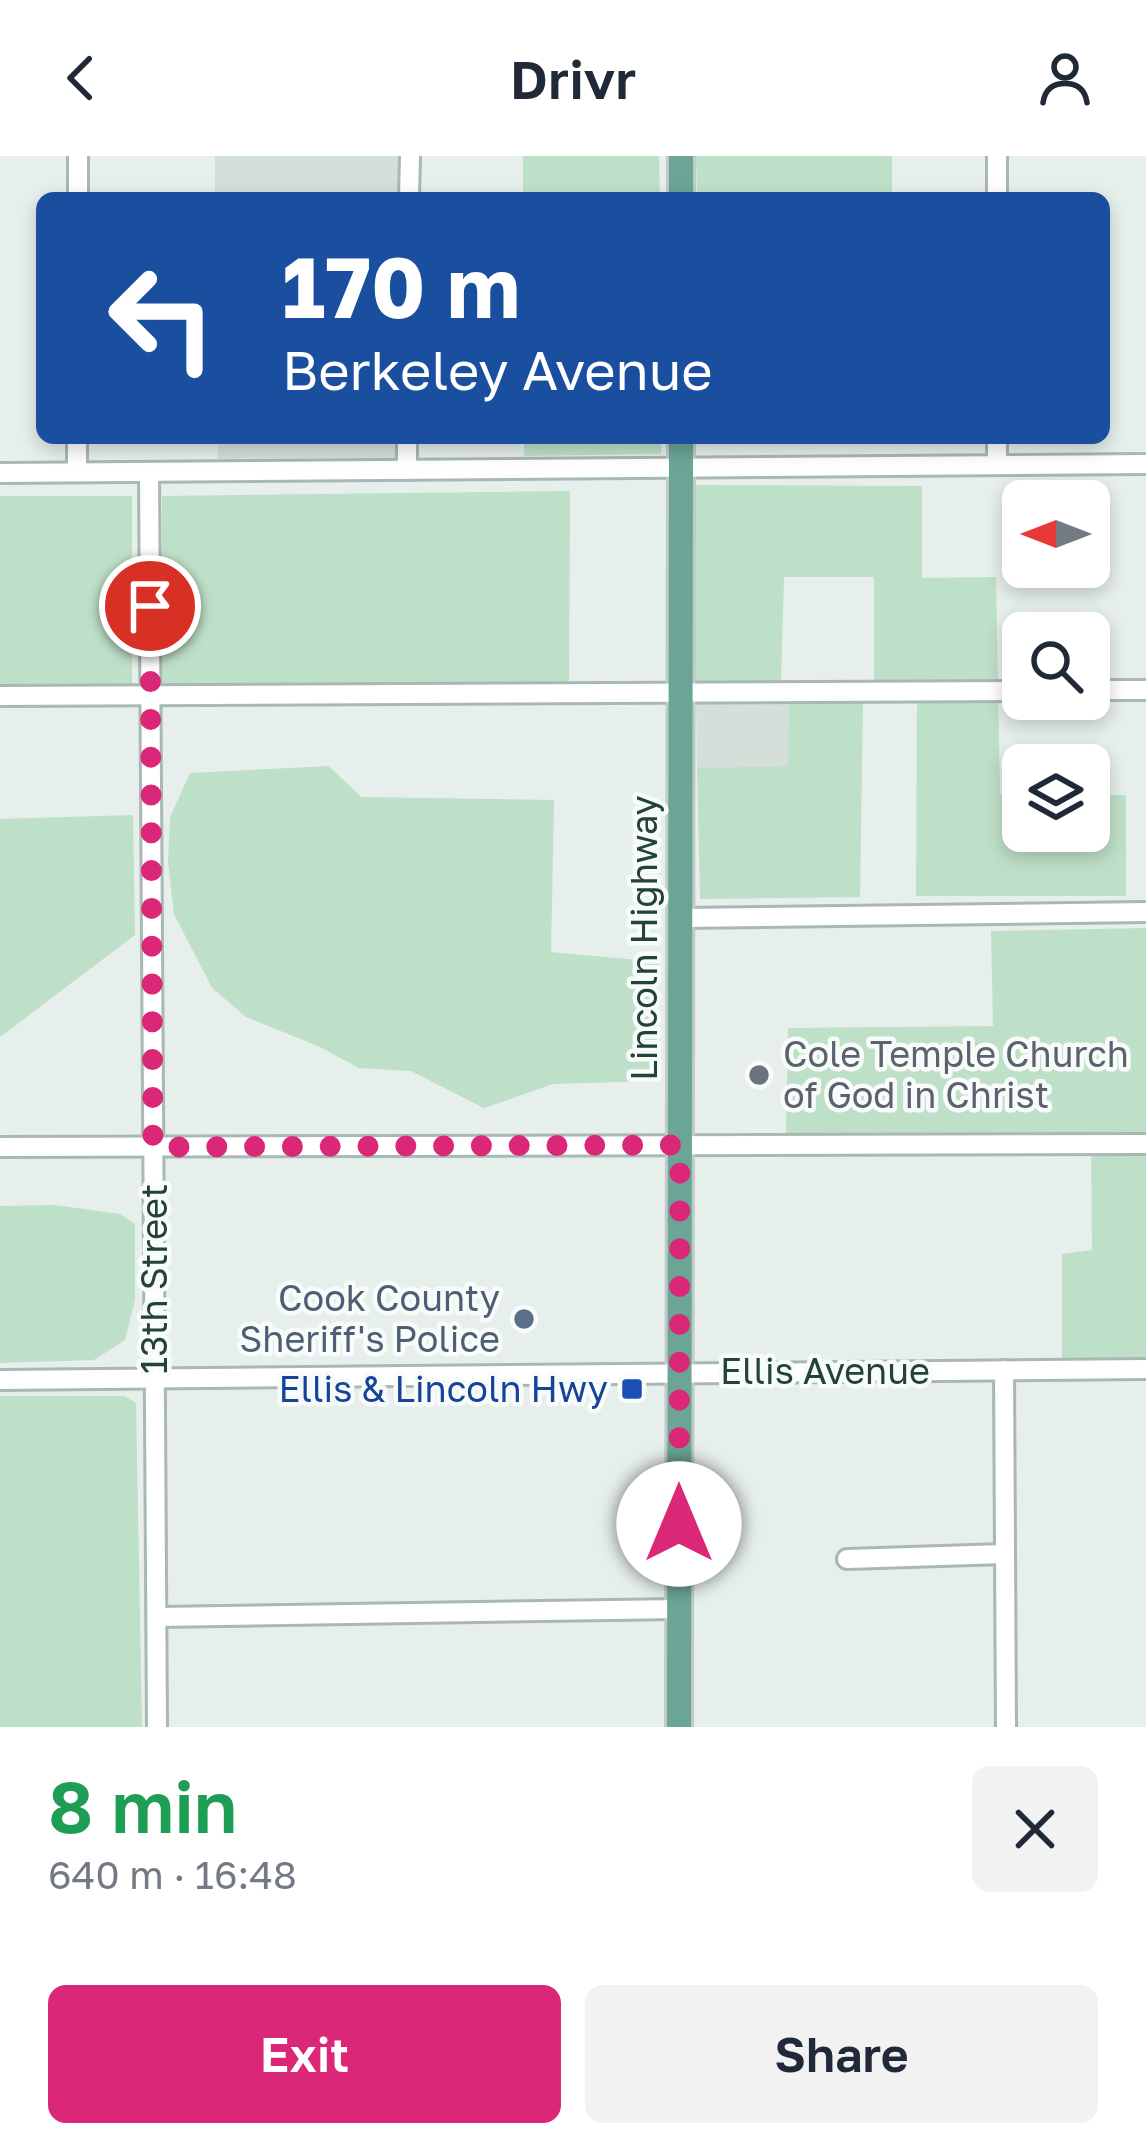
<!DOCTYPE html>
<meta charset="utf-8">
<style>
:root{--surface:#fff;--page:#f2f2f3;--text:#1f2937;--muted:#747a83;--accent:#db2777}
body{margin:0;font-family:"Golos Text",sans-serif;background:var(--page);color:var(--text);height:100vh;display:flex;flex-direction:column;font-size:45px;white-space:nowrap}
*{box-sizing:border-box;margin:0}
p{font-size:39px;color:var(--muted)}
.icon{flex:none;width:66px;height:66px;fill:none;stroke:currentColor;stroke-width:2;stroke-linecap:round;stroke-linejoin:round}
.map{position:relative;height:1571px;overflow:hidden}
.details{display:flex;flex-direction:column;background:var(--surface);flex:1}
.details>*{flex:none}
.banner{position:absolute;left:36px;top:36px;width:1074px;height:252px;border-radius:18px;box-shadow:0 6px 18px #0003;background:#1a4fa0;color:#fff;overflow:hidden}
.needle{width:78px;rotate:270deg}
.tools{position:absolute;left:1002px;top:324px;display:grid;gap:24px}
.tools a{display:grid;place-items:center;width:108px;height:108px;border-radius:18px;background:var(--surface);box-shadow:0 6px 18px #0003;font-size:60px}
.pin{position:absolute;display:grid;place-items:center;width:102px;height:102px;color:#fff;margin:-51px;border:6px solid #fff;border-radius:50%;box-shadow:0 3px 12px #0007}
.me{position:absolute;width:132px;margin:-66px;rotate:0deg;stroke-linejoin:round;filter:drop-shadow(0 0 9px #0008)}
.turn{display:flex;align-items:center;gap:42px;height:252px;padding:0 48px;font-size:54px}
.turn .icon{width:156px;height:156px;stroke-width:2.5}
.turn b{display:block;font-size:84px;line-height:102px}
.round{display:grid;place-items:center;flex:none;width:126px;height:126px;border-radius:18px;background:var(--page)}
.head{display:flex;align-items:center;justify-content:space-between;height:204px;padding:0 48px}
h1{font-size:72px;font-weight:600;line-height:90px;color:#1e9e55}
.action{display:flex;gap:24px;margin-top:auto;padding:24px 48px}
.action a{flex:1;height:138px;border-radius:18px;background:var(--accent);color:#fff;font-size:48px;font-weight:600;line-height:138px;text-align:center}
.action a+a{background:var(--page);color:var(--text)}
header{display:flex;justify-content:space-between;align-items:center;height:156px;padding:0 48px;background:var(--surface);font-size:54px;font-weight:600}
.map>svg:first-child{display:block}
.built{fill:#d4dfda}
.green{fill:#bfe0c8}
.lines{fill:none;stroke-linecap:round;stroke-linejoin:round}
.minor-casing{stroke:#a8b8b2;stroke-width:24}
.major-casing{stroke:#c2cac8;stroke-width:30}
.minor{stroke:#fff;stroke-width:18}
.major{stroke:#6aa596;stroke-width:24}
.route{stroke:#db2777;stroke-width:21;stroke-dasharray:0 37.8}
.worship-dot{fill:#6b7280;stroke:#f7fbf9;stroke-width:4.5}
.service-dot{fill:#5c6f8a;stroke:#f7fbf9;stroke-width:4.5}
.transit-dot{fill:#1a4fb4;stroke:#f7fbf9;stroke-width:4.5}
.labels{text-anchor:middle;stroke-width:9;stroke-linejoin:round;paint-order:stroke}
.street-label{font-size:36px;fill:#24423a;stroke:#f7fbf9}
.worship-label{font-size:36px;fill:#5b616d;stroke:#f7fbf9;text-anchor:start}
.service-label{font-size:36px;fill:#4e5e75;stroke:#f7fbf9;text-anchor:end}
.transit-label{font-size:36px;fill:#164399;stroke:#f7fbf9;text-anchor:end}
</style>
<header><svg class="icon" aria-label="back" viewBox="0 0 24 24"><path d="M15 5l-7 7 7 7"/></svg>Drivr<svg class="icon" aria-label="person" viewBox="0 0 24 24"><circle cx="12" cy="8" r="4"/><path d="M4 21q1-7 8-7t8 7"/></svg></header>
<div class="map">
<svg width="1146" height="1571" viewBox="0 0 1146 1571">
<rect width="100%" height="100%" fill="#e6efeb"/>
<g class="built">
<polygon points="215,0 400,0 401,42 215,42"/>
<polygon points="218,282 403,282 403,302 218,303"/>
<polygon points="789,546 789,610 697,612 696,548"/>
</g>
<g class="green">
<polygon points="523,0 659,0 660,42 523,42"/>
<polygon points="696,0 892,0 892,42 697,42"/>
<polygon points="524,282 661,282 661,298 524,300"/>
<polygon points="692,329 922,330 922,422 996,421 1000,638 1023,638 1023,675 1089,675 1089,639 1126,639 1126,740 916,740 917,542 874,543 874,421 784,421 781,526 693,526"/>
<polygon points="570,335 569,531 162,529 162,340"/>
<polygon points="0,340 132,340 132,530 0,531"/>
<polygon points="863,545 860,741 700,743 697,612 788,610 789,546"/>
<polygon points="329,610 361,641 554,644 551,796 659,806 655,925 553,928 484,952 411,915 359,912 320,891 246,861 212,832 174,758 168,707 170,661 190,617"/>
<polygon points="133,659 135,779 0,881 0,663"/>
<polygon points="1146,772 1146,1205 1062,1207 1062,1098 1092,1094 1091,979 786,981 788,872 993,870 991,775"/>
<polygon points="55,1049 120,1058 135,1068 135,1144 125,1184 94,1204 0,1207 0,1050"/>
<polygon points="0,1240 125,1240 136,1247 142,1571 0,1571"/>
</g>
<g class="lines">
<defs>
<g id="minor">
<polyline points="997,0 997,42"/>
<polyline points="78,42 78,0"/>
<polyline points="409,42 410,0"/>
<polyline points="997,282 997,309"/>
<polyline points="407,314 407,282"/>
<polyline points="77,316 77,282"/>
<polyline points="149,316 157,1571"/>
<polyline points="0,317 1146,308"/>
<polyline points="1089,534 1146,534"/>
<polyline points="0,540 1023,535"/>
<polyline points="680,762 1146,756"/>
<polyline points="0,991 1146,988"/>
<polyline points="1004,1214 1006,1571"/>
<polyline points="0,1224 1146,1213"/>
<polyline points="847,1403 1004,1398"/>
<polyline points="157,1461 679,1453"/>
</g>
<g id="major">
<polyline points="681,42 681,0"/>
<polyline points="679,1571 681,282"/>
</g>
</defs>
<use href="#minor" class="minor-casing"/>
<use href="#major" class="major-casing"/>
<use href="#minor" class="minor"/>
<use href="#major" class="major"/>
</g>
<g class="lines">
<polyline class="route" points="150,450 153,991 680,989 679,1368"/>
</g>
<circle class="worship-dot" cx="759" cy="919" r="12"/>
<circle class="service-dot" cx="524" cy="1163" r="12"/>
<rect class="transit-dot" x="620" y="1221" width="24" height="24" rx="6"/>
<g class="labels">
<g class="street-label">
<text transform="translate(644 782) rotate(-90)" y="13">Lincoln Highway</text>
<text transform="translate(154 1123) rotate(-90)" y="13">13th Street</text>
<text x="825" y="1228">Ellis Avenue</text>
</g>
<g class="worship-label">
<text x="783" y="911">Cole Temple Church<tspan x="783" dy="41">of God in Christ</tspan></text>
</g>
<g class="service-label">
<text x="500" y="1155">Cook County<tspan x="500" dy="41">Sheriff's Police</tspan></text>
</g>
<g class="transit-label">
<text x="608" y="1246">Ellis &amp; Lincoln Hwy</text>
</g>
</g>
</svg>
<div class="tools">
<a><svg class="needle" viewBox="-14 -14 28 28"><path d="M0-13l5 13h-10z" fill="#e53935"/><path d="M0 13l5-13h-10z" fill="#747a83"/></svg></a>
<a><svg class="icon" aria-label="search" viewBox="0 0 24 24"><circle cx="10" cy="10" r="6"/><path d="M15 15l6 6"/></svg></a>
<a><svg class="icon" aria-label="layers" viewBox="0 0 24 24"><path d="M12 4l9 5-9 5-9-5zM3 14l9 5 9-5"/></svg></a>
</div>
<div class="pin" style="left:150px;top:450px;background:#d93025"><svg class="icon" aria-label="arrive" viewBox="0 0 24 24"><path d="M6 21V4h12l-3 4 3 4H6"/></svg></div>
<svg class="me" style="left:679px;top:1368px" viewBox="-20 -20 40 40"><circle r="19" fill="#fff"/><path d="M0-13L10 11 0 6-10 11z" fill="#db2777"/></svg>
<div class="banner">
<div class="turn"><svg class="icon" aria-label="left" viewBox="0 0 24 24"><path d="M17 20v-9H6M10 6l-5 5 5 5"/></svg><div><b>170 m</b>Berkeley Avenue</div></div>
</div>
</div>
<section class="details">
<div class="head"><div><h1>8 min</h1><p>640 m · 16:48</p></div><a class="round"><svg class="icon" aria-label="close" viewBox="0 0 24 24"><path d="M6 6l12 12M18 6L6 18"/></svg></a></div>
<div class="action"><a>Exit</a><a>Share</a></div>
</section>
